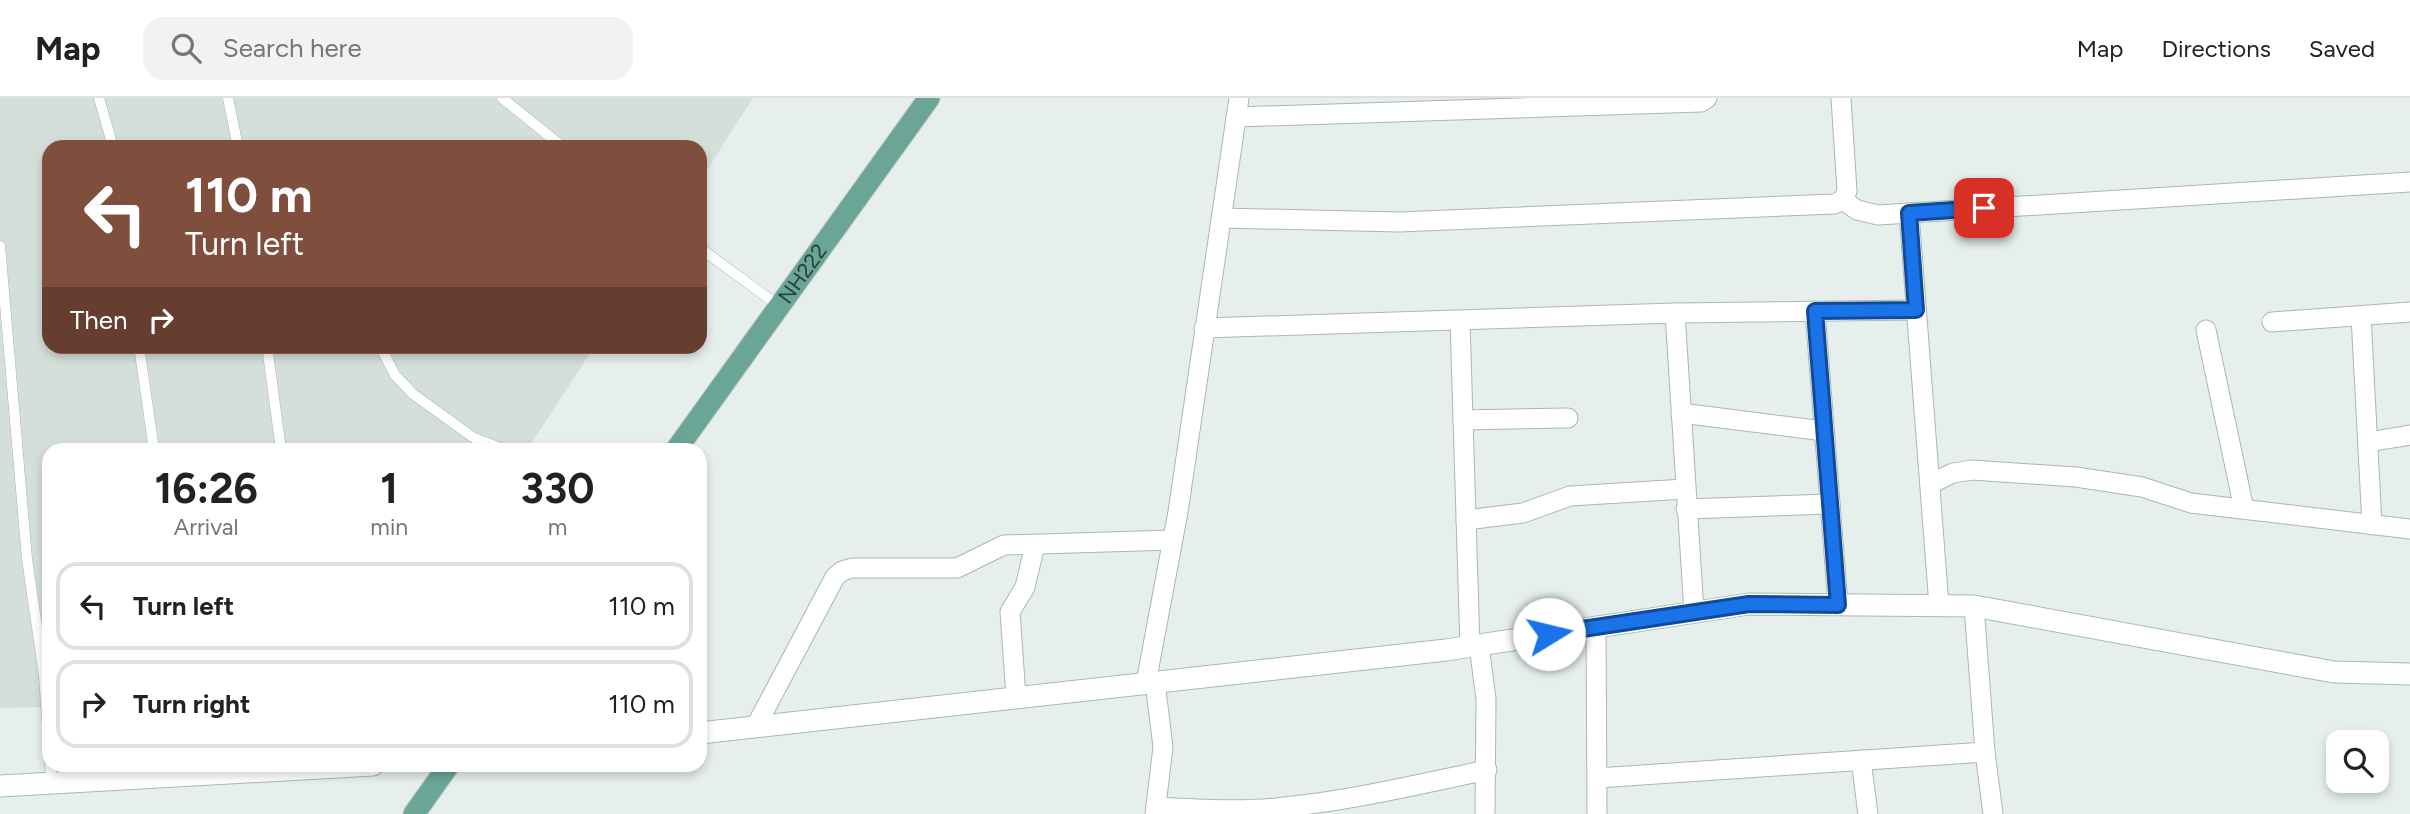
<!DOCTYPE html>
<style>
:root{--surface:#fff;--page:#f2f2f2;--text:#222;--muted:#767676;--line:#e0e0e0}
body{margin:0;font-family:Figtree,sans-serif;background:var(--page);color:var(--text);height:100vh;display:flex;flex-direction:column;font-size:26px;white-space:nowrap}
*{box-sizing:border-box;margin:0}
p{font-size:23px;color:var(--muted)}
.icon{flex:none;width:38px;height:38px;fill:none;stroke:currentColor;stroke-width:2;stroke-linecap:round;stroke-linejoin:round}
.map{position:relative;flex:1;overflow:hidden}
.panel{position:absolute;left:42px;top:345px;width:665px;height:329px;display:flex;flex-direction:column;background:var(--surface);border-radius:21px;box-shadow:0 4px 10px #0003}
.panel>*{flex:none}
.banner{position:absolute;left:42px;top:42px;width:665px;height:214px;border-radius:21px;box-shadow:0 4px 10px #0003;background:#804e3d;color:#fff;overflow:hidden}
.controls{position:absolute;left:2326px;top:632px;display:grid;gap:14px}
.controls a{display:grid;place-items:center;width:63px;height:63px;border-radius:14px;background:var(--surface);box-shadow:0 4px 10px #0003;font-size:35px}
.pin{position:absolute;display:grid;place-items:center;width:60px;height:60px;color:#fff;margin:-30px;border-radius:14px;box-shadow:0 4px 10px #0006}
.me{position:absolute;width:77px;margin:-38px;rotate:81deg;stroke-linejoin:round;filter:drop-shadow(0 0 5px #0008)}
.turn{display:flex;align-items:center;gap:24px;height:147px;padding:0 28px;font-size:32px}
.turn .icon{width:91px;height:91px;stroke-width:2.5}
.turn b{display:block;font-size:49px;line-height:60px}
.then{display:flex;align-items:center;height:66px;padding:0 28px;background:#0003;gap:14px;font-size:26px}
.eta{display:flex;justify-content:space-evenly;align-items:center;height:119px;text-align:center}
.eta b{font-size:42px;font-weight:700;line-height:49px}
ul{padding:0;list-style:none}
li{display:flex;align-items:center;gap:21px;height:88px;margin:0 14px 10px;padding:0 14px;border:4px solid var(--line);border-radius:21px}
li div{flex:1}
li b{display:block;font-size:26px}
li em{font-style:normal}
header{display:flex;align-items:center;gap:42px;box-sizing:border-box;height:98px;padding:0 35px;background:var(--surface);border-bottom:2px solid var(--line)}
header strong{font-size:33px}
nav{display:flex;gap:38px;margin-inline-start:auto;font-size:24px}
.search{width:490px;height:63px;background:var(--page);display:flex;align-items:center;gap:18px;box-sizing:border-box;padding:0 24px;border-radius:21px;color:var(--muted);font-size:26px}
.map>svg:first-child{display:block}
.built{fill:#d4dfda}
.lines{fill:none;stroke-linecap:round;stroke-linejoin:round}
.lane-casing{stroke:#a8b8b2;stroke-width:11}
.street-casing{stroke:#a8b8b2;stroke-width:21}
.secondary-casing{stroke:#a4bbb3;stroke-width:23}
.primary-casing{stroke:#c2cac8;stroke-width:23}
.lane{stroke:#fff;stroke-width:10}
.street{stroke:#fff;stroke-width:19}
.secondary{stroke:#fff;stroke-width:21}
.primary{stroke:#6aa596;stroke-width:21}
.route-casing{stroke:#114b97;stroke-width:18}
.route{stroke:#1a73e8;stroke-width:12}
.labels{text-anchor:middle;stroke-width:5;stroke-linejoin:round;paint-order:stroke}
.street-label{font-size:21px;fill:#24423a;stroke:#f7fbf9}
</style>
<header>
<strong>Map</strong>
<div class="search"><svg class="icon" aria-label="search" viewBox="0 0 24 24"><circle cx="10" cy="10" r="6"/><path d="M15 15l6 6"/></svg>Search here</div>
<nav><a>Map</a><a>Directions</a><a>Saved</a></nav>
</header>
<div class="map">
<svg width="2410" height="716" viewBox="0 0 2410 716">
<rect width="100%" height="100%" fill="#e6efeb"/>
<polygon class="built" points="0,0 753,0 700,83 700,49 49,49 49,248 594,249 527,352 49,352 49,609 0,610"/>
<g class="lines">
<defs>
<g id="lane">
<polyline points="99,0 113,49"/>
<polyline points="228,0 238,49"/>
<polyline points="502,0 563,49"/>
<polyline points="0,148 27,461 44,577 49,649"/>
<polyline points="700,150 779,208"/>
<polyline points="139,248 154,352"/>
<polyline points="267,248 281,352"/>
<polyline points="380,248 395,277 413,296 474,340 505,352"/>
<polyline points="50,667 52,685"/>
</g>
<g id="street">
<polyline points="1236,19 1701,4 1707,0"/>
<polyline points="1843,102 1857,112 1878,117 2410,84"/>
<polyline points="1909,115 1939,508"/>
<polyline points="1221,120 1399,124 1834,106 1843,102 1847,93 1841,0"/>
<polyline points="1815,213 1838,507"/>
<polyline points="1675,215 1694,514"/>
<polyline points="2361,218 2372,427"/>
<polyline points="1460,223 1470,549"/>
<polyline points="2272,224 2410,214"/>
<polyline points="1204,230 1675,215 1916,212"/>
<polyline points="2206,232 2244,411"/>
<polyline points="1681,315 1824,333"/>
<polyline points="1463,322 1568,320"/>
<polyline points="2368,344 2410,337"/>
<polyline points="1930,386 1953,375 1972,372 2076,379 2142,389 2191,405 2410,431"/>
<polyline points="1686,411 1830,406"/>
<polyline points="1466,422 1523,415 1570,398 1685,391"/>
<polyline points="1974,508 1985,654 1993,716"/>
<polyline points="1596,529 1597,716"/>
<polyline points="1479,547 1486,601 1485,716"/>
<polyline points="1146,585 1178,414 1239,0"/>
<polyline points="1016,599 1010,514 1025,489 1035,447"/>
<polyline points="756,628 835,479 842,473 852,470 957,470 1004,447 1172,442"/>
<polyline points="1861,662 1868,716"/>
<polyline points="1597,680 1985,654"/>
<path d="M 1156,709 C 1199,711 1242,714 1285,709 C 1353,702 1420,686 1487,672"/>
<polyline points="1155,716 1163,649 1155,584"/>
</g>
<g id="secondary">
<polyline points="700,635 1446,552 1749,506 1974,508 2334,574 2410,576"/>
<polyline points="0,688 373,667"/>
</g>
<g id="primary">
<path id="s1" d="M 676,352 L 929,0"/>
<polyline points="414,716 449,667"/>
</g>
</defs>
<use href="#lane" class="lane-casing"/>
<use href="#street" class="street-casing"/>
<use href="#secondary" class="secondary-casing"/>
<use href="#primary" class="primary-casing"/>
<use href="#lane" class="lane"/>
<use href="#street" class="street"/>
<use href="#secondary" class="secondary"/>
<use href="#primary" class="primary"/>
</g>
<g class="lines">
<defs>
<polyline id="route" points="1549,536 1749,506 1838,507 1815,213 1916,212 1909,115 1984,110"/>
</defs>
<use href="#route" class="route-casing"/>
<use href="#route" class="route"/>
</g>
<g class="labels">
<g class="street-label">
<text dy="7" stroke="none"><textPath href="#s1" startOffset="217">NH222</textPath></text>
</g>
</g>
</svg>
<div class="controls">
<a><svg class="icon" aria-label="search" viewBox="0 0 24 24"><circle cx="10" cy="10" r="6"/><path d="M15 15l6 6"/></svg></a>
</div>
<div class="pin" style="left:1984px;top:110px;background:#d93025"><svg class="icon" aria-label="arrive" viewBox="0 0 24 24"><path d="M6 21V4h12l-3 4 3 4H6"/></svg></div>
<svg class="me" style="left:1549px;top:536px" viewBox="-20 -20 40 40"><circle r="19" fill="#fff"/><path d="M0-13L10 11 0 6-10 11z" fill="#1a73e8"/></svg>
<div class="banner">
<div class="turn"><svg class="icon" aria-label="left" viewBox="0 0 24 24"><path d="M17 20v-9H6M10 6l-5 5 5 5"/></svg><div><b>110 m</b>Turn left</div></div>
<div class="then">Then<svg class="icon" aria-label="right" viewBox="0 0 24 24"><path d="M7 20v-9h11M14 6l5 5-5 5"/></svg></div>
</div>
<section class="panel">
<div class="eta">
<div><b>16:26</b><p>Arrival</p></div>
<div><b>1</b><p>min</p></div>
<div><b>330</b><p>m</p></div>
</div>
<ul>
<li><svg class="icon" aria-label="left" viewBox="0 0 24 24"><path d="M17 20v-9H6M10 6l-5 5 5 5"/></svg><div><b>Turn left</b></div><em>110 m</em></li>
<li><svg class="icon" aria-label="right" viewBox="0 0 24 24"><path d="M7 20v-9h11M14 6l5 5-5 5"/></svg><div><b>Turn right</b></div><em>110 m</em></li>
</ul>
</section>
</div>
